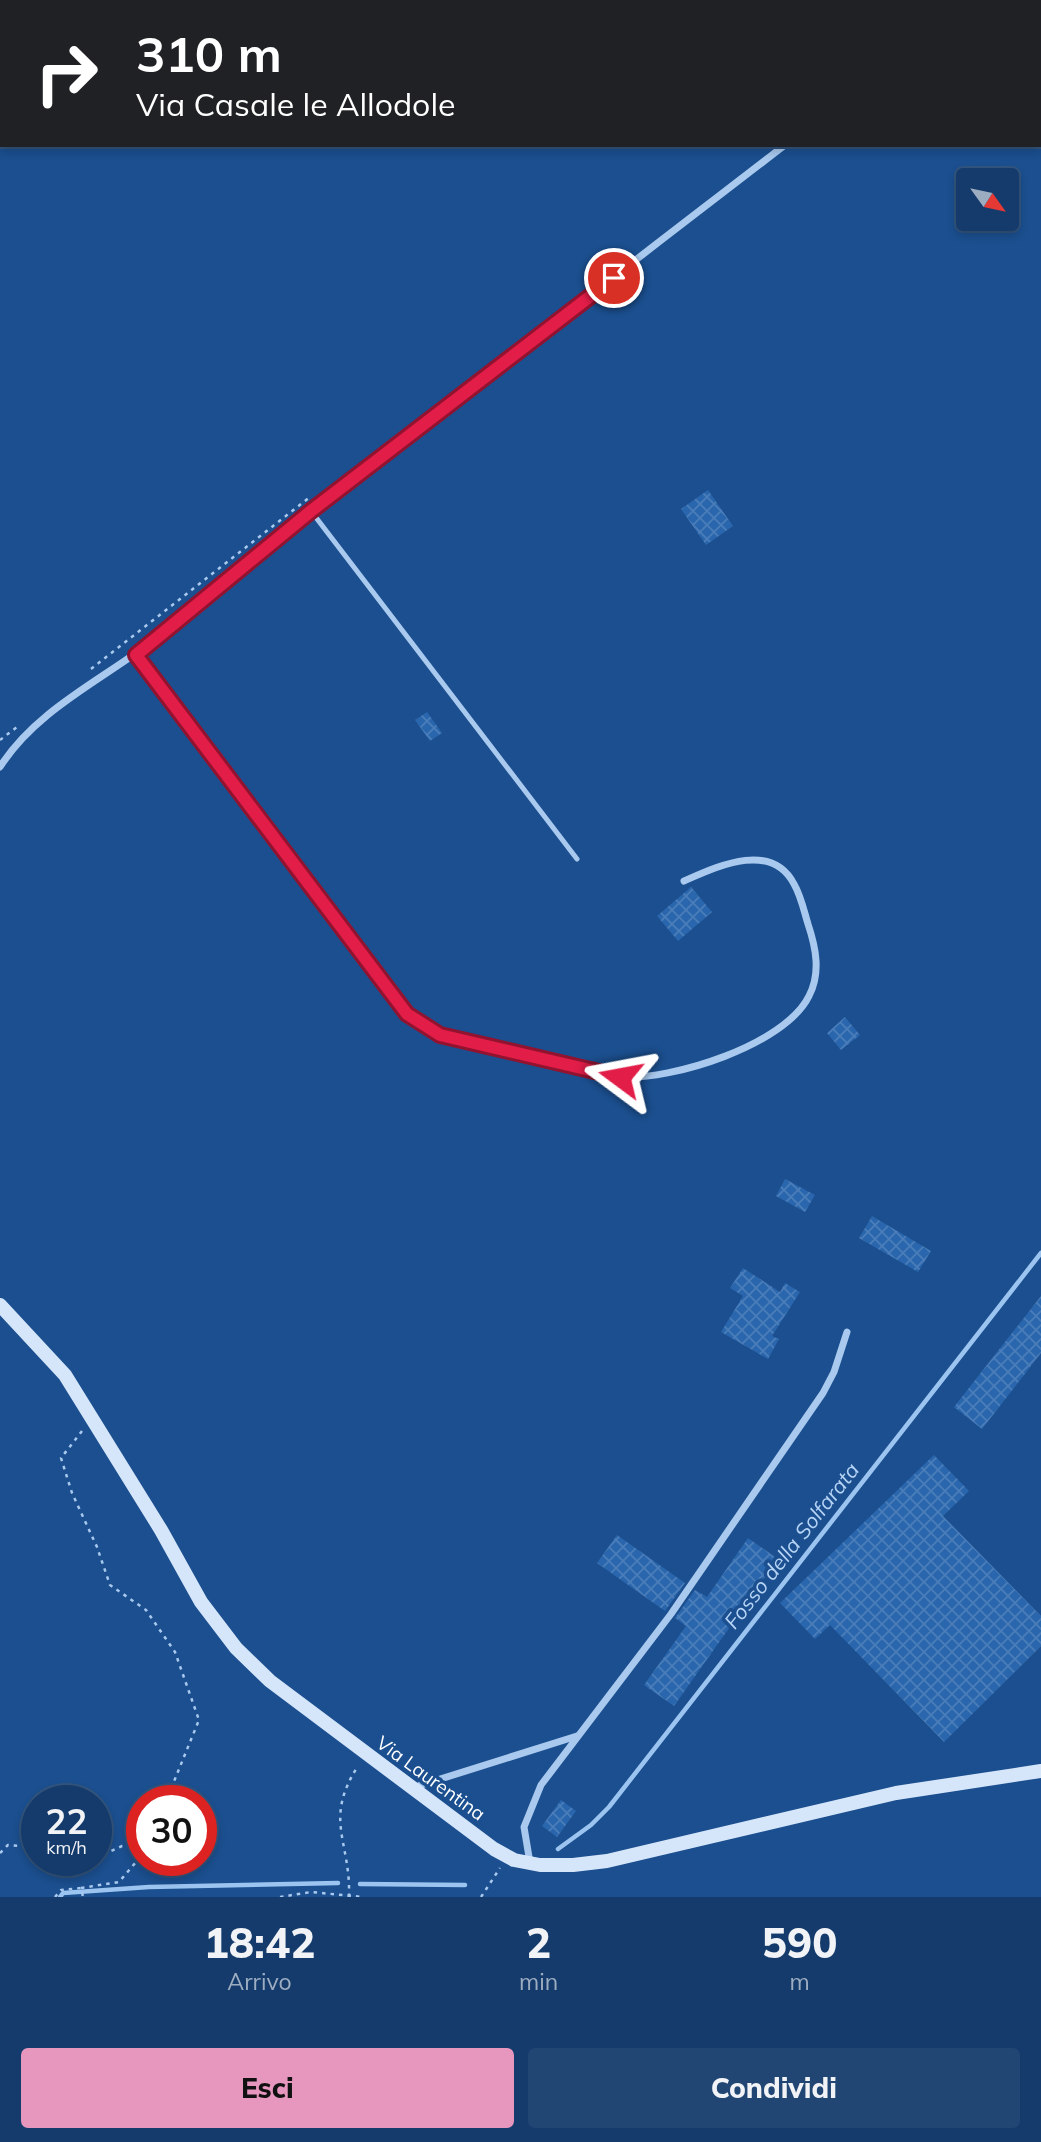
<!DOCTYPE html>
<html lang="it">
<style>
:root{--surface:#143b6b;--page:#214673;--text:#f1f3f6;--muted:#9dadc1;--line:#33557e;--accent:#e797bd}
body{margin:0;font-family:Mulish,sans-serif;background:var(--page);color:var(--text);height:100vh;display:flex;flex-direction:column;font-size:26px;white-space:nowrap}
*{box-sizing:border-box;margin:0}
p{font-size:23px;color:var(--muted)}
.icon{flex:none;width:38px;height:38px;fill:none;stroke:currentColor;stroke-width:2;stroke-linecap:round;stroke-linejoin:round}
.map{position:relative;height:1897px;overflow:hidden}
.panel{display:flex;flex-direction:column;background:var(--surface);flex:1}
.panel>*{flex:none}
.guide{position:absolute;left:0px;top:0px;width:1041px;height:147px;box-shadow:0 4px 10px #0003,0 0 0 2px var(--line);background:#202124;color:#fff;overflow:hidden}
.needle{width:46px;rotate:123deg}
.fabs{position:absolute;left:956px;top:168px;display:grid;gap:14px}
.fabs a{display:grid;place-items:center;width:63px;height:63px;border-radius:7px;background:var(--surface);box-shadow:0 4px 10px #0003,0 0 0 2px var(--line);font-size:35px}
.speed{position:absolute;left:21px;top:1785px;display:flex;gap:14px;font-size:35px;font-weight:700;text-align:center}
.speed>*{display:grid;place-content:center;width:91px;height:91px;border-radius:50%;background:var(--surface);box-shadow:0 4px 10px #0003,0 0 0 2px var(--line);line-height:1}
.speed small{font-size:18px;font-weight:400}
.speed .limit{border:10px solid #d22;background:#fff;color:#111}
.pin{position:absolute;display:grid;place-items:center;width:60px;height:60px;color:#fff;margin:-30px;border:4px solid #fff;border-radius:50%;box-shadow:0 2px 7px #0007}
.me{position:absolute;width:77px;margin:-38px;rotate:283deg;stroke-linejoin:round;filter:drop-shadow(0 0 5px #0008)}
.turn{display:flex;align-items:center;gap:24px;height:147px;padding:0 21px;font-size:32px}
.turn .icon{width:91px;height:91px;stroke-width:2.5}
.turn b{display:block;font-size:49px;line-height:60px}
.eta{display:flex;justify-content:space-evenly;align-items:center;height:119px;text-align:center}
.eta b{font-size:42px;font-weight:800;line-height:49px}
.cta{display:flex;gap:14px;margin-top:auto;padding:14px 21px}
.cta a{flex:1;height:80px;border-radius:7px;background:var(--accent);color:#111;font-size:28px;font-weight:800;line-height:80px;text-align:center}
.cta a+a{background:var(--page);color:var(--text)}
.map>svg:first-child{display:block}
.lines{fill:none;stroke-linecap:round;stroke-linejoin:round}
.stream{stroke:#9cc4f0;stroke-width:4.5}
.building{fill:url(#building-cross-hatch)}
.path{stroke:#a9c9ee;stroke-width:2.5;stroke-dasharray:3.5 5;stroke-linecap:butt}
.lane{stroke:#a9c9ee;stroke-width:5}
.street{stroke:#a9c9ee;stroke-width:7}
.secondary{stroke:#d6e6fa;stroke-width:14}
.route-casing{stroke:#92132f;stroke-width:18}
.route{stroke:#e11d48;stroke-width:12}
.labels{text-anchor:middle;stroke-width:7;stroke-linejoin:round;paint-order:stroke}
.street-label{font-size:19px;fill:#fff;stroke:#1b4f8f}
.water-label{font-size:21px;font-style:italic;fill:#b5d3f5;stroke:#1b4f8f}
</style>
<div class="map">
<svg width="1041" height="1897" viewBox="0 0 1041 1897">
<defs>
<pattern id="building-cross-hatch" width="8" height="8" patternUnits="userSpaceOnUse" patternTransform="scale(1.75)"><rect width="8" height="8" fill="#2a66ad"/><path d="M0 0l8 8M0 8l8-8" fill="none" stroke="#4a7db9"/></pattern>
</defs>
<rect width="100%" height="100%" fill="#1b4f8f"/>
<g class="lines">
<g class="stream">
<polyline points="558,1849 591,1825 609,1807 1041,1253"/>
<polyline points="360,1884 465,1885"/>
<polyline points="60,1897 63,1893 149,1887 338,1883"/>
</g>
</g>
<g class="building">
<polygon points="708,490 733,526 706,545 681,509"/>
<polygon points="427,712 442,733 430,741 415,720"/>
<polygon points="691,887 712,912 678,941 657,916"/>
<polygon points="845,1017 860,1035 841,1050 827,1033"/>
<polygon points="785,1179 815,1195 805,1212 776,1196"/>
<polygon points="872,1216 931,1251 918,1272 859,1238"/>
<polygon points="743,1268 780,1292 785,1283 800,1292 772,1336 779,1339 768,1359 721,1332 743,1296 730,1288"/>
<polygon points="1041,1296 1041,1353 982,1429 954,1407"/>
<polygon points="934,1455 969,1491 943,1516 1041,1616 1041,1646 944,1742 830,1625 815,1639 780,1603"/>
<polygon points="617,1535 685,1583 665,1611 597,1563"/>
<polygon points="748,1538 778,1559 674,1706 644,1685 686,1626 675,1618 695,1590 707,1597"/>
<polygon points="561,1800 576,1811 557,1837 542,1826"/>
</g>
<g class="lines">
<g class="path">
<polyline points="91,669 310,497"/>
<polyline points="0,740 17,727"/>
<polyline points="82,1431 61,1458 72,1493 97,1547 110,1585 146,1610 175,1652 199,1720 166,1801"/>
<polyline points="0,1853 8,1845 37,1847"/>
<polyline points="96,1858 122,1846 142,1844"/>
<polyline points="76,1860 79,1860"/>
<polyline points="81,1888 119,1882 142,1855"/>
<polyline points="55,1897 61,1890 81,1888 83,1897"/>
<polyline points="280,1897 311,1892 363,1897"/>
<path d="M 349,1897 C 351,1841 323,1820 358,1766"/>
<polyline points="481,1897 500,1868"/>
</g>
<polyline class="lane" points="311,511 577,859"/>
<g class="street">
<polyline points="971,2 973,0"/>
<path d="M 136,655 L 401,1008 L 420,1024 L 440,1035 L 620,1077 C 671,1081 785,1045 809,996 C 821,973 816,948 808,924 C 804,911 801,896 794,884 C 771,840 716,867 684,881"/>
<path d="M 0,767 C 38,707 109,677 163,633 C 366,466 576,306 785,145"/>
<polyline points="415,1787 577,1736"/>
<polyline points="530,1863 524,1827 541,1785 671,1614 823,1393 834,1372 847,1332"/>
</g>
<polyline class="secondary" points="0,1305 65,1375 161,1530 201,1602 236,1648 270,1681 494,1849 514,1860 540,1865 573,1865 607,1861 896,1793 1041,1771"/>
</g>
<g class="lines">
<defs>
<polyline id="route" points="614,278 311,511 136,655 407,1014 440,1035 620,1077"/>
</defs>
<use href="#route" class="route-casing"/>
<use href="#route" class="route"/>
</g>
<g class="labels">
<g class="street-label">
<text transform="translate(431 1778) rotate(36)" y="7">Via Laurentina</text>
</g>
<g class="water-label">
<text transform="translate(792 1546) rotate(-52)" y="7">Fosso della Solfarata</text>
</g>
</g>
</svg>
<div class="fabs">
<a><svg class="needle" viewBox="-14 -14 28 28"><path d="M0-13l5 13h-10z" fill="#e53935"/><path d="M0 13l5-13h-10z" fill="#9dadc1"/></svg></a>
</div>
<div class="speed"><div>22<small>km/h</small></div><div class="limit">30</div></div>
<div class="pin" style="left:614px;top:278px;background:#d93025"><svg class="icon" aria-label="arrive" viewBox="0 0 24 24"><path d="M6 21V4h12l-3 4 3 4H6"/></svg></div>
<svg class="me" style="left:620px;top:1077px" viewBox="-20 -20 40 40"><path d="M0-17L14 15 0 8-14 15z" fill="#e11d48" stroke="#fff" stroke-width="4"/></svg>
<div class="guide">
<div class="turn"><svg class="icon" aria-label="right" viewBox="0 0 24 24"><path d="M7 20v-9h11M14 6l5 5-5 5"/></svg><div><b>310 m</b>Via Casale le Allodole</div></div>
</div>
</div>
<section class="panel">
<div class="eta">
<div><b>18:42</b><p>Arrivo</p></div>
<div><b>2</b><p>min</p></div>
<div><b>590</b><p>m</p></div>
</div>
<div class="cta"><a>Esci</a><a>Condividi</a></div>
</section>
